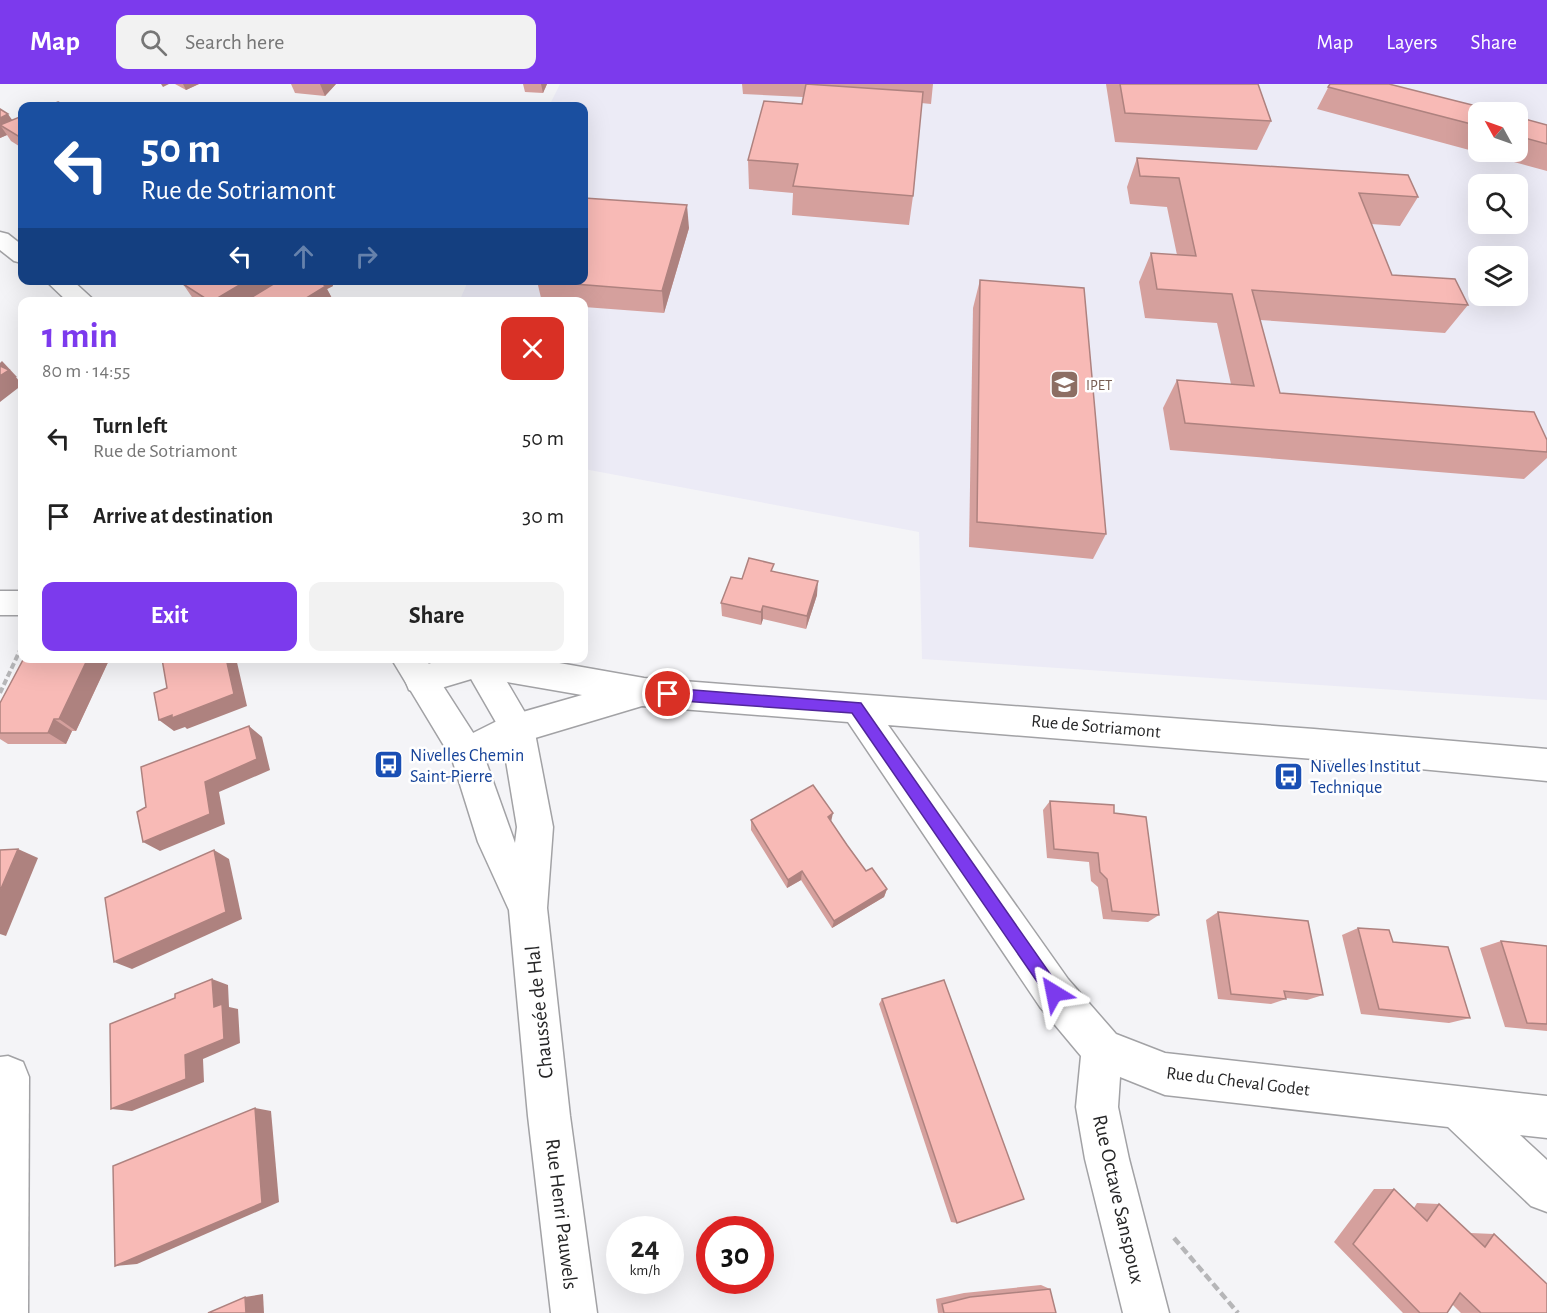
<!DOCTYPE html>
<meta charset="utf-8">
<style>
:root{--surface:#fff;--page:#f2f2f2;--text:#222;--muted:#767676;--accent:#7c3aed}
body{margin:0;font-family:"Alegreya Sans",sans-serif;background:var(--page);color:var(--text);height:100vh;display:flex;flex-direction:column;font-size:22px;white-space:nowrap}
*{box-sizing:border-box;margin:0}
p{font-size:20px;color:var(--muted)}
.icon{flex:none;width:33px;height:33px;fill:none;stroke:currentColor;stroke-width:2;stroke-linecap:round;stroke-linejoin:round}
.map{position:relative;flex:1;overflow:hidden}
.panel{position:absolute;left:18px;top:213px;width:570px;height:366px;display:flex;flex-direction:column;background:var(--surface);border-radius:12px;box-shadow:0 6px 24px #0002}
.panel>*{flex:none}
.banner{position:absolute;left:18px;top:18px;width:570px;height:183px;border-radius:12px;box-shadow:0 6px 24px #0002;background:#1a4fa0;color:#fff;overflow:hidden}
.needle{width:39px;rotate:310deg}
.buttons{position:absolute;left:1468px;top:18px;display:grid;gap:12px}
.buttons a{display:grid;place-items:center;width:60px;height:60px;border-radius:12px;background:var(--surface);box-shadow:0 6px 24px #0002;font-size:30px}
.speed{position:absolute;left:606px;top:1132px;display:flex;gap:12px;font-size:30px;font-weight:700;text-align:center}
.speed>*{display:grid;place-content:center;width:78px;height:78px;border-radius:50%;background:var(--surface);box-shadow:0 6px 24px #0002;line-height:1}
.speed small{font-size:15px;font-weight:400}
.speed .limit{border:9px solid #d22;background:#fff;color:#111}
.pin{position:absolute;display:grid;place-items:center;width:51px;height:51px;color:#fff;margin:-26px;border:3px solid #fff;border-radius:50%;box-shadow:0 2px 6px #0007}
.me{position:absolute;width:66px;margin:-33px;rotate:325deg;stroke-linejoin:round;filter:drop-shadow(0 0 4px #0008)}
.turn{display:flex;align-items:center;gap:21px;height:126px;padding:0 24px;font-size:27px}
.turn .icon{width:78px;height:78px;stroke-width:2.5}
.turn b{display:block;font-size:42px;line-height:51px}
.lanes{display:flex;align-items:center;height:57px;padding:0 24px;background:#0003;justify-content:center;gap:30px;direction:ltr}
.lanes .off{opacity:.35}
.round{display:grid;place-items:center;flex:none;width:63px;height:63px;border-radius:12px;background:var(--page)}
.overview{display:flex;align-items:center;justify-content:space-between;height:102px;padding:0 24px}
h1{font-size:36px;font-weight:700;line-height:45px;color:var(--accent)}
.button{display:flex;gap:12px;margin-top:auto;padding:12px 24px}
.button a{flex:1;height:69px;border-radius:12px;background:var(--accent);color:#fff;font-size:24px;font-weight:700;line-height:69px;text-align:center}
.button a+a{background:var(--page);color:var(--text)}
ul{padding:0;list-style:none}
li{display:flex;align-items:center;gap:18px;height:78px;padding:0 24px}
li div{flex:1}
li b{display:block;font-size:22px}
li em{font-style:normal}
header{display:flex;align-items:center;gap:36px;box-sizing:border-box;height:84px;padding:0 30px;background:var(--accent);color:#fff}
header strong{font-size:28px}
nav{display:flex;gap:33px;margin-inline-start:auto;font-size:21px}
.search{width:420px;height:54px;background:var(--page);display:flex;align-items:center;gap:15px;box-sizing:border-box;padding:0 21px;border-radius:12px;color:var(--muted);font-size:22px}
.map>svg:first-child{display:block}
.built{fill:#ecebf6;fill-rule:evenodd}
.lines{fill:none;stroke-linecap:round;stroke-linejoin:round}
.minor-casing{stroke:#a2a2a5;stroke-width:3}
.secondary-casing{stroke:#a2a2a5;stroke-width:3}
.path-far1{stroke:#b6b6b8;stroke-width:4;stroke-dasharray:6 3;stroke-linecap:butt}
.path{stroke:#b6b6b8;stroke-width:4.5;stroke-dasharray:8 4;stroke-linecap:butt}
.minor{fill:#fff;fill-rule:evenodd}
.secondary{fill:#fff;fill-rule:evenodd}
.wall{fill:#d5a09d}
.shaded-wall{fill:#ae827f}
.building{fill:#f8bab6;stroke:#ae827f;stroke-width:1.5}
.route{fill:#7c3aed;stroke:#51269a;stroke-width:1.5}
.labels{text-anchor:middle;stroke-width:5;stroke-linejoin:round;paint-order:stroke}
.far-education-label{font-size:15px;fill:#785e54;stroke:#fff;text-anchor:start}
.street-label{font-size:18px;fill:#262627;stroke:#fff}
.transit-label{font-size:18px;fill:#164399;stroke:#fff;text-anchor:start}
.near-street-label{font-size:21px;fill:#262627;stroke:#fff}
</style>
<header>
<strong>Map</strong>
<div class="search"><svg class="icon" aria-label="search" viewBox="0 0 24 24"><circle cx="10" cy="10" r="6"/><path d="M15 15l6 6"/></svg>Search here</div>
<nav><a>Map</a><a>Layers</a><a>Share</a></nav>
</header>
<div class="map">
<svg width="1547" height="1229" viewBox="0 0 1547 1229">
<rect width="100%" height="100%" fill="#f4f4f7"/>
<path class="built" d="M 560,0 L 1547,0 L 1547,616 L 922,575 L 919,448 L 584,385 L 584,218 L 459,218 L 468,197 L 584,196 L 584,22 L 549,22 ZM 1479,28 L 1518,28 L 1518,68 L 1479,68 ZM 1479,100 L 1518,100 L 1518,140 L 1479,140 ZM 1479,172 L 1518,172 L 1518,212 L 1479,212 Z"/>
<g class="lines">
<defs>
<g id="minor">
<rect x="0" y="507" width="22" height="24"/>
<polygon points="447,574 531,574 644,594 1314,645 1547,665 1547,697 1314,675 888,641 1068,895 1116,950 1165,969 1547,1012 1547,1054 1520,1051 1547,1076 1547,1128 1531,1122 1448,1043 1165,1011 1120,993 1118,1023 1129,1075 1169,1229 1123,1229 1085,1075 1076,1023 1081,972 1040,923 848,638 642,622 525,657 467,684 455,680 450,669 455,658 505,633 582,611 478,593 421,610 409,606 405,596 409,586"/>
<polygon points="8,972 23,978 29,993 28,1229 0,1229 0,973"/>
</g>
<g id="secondary">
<polygon points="0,148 8,150 22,161 22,179 14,177 0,166"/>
<polygon points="45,196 72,196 96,218 68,218"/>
<polygon points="391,574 425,574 479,658 515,759 517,743 501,647 459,574 493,574 534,644 553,743 547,824 570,1032 597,1229 551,1229 528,1032 509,826 478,758 452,675"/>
</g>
</defs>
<use href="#minor" class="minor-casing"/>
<use href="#secondary" class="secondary-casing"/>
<polyline class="path-far1" points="0,609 22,562"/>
<polyline class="path" points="1174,1154 1238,1229"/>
<use href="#minor" class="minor"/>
<use href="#secondary" class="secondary"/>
</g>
<g class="wall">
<polygon points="175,0 199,0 186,6"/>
<polygon points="291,0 336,0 325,12 295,9"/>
<polygon points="523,0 547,0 543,9 525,8"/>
<polygon points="742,0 933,0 931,20 921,19 913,112 909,141 792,131 793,109 749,105 748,76 802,20 803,13 743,10"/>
<polygon points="1106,0 1258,0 1271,37 1257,66 1115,58"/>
<polygon points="1330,0 1479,28 1479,68 1518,68 1518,33 1547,41 1547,87 1317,25"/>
<polygon points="0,25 12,36 22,32 22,64 11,57 7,51 0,54"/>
<polygon points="1137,74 1418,113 1400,142 1371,140 1392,191 1468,221 1445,249 1260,236 1280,309 1547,356 1547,374 1524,395 1170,366 1163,324 1177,296 1231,300 1217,239 1145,234 1139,198 1151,169 1177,171 1167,123 1130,120 1127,103"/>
<polygon points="689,144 664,229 584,223 584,218 542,218 537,197"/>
<polygon points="280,196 331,196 333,202 327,205 334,218 196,218 194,216 183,200 273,200"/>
<polygon points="980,196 1106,450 1093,475 969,463 973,224"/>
<polygon points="774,488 817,511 806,545 763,535 761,541 722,532 721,519 742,495"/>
<polygon points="24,574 110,574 76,647 72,647 66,660 8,660 0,655 0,619"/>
<polygon points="1050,717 1114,729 1159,831 1148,838 1103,835 1098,803 1091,797 1089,778 1047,774 1043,726"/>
<polygon points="751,736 831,738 866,787 887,805 884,813 832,844 801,796 787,804 751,746"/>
<polygon points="1218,828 1323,911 1307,916 1285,914 1286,915 1271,920 1218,915 1206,836"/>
<polygon points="1358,844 1393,858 1470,934 1449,939 1361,930 1342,851"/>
<polygon points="1501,857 1547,862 1547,947 1505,943 1480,864"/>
<polygon points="882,915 957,1139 951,1138 879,920"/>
<polygon points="1374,1105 1394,1105 1414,1124 1417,1119 1439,1120 1470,1149 1494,1150 1547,1229 1461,1229 1452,1220 1447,1229 1403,1229 1334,1158"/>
<polygon points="1041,1201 1050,1205 1056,1229 938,1229 936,1215 964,1209"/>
</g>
<g class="shaded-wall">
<polygon points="161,0 169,0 163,3"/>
<polygon points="183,0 199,0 186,6"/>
<polygon points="320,0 336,0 325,12"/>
<polygon points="541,0 547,0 543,9"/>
<polygon points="8,30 19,46 0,41 7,51 0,54 0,34"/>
<polygon points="22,50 22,59 18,52"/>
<polygon points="687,121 689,144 664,229 662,207"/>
<polygon points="248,196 271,196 274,202 248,218 211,218"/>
<polygon points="325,196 331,196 333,202 327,205 334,218 300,218 316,202"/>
<polygon points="2,277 17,293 16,293 22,301 0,318 0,279"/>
<polygon points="818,497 817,511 806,545 807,532"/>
<polygon points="763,522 763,535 761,541 761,528"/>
<polygon points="88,574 110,574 76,647 59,635"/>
<polygon points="226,574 236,574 247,622 187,645 185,643 174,647 159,636"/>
<polygon points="54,635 72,647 66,660 48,649"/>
<polygon points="249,642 262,653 270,686 219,708 225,740 160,767 143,758 205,698"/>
<polygon points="833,729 831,738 828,733"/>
<polygon points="18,765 38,774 6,852 0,850 0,807"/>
<polygon points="214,766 229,775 242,835 132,885 114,878"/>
<polygon points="802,787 801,796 787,804 788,796"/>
<polygon points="887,805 884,813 832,844 834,837"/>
<polygon points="212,895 228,901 229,923 238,925 240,959 203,975 204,998 132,1027 111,1025 185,971 214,923"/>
<polygon points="255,1024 271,1027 279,1118 137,1180 115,1182"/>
<polygon points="263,1210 264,1229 246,1229 245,1213"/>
</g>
<g class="building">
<polygon points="806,0 923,8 913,112 793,102 798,80 748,76 764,17 802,20"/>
<polygon points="1120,0 1258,0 1271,37 1125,29"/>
<polygon points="1330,0 1389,0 1500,28 1479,28 1479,42 1328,3"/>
<polygon points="58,18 66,22 45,22 47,22"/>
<polygon points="0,25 8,30 0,34"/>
<polygon points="22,32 22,50 18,52 0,41"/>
<polygon points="1518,33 1547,41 1547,60 1518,52"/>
<polygon points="1137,74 1408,91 1418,113 1359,109 1392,191 1455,195 1468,221 1252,206 1280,309 1534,328 1547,356 1547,368 1185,339 1177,296 1254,302 1232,210 1157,205 1151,169 1196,172 1179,94 1140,92"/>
<polygon points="584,114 687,121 662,207 537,197 537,196 584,196"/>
<polygon points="190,196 248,196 211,218 183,200"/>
<polygon points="280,196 316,196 326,202 300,218 244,218"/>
<polygon points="980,196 1084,204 1106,450 977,438"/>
<polygon points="0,282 9,286 0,292"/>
<polygon points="749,474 774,480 771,487 818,497 807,532 763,522 761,528 721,519 731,493 742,495"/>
<polygon points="24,574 88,574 59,635 54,635 48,649 0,649 0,619"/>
<polygon points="165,574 226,574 234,610 172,634 172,631 159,636 154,609 167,604 162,575"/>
<polygon points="249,642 257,675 205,698 210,730 143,758 137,728 146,723 141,683"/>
<polygon points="813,701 833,729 828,733 847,761 866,787 872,784 887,805 834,837 802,787 788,796 751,736"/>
<polygon points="1050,717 1114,721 1114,729 1146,733 1159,831 1112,827 1107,795 1100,788 1098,769 1054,765"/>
<polygon points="18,765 0,807 0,766"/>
<polygon points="214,766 226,828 114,878 105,814"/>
<polygon points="1218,828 1308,837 1323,911 1284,907 1286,915 1231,910"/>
<polygon points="1358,844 1389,846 1393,858 1448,863 1470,934 1379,925"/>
<polygon points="1501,857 1547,862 1547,940 1527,939"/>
<polygon points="212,895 214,923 222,920 224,955 185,971 186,995 111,1025 110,940 175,914 175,910"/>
<polygon points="944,896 1024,1115 957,1139 882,915"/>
<polygon points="255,1024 262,1119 115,1182 113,1082"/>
<polygon points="1394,1105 1427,1137 1439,1120 1485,1163 1494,1150 1547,1200 1547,1229 1481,1229 1460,1209 1447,1229 1420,1229 1353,1160"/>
<polygon points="1050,1205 1056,1229 944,1229 942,1220 970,1213"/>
<polygon points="245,1213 246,1229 208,1229"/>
</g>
<polygon class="route" points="668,604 861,619 1060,904 1063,909 1060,915 1054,918 1049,915 852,629 668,616 663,614 661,610 663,606"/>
<defs>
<symbol id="school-square" viewBox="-11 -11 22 22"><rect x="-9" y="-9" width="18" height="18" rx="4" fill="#8d6e63" stroke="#fff"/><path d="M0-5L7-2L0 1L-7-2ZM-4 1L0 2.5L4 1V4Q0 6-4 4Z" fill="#fff"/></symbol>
<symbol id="bus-square" viewBox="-11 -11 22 22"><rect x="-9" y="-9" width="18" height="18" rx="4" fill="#1a4fb4" stroke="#fff"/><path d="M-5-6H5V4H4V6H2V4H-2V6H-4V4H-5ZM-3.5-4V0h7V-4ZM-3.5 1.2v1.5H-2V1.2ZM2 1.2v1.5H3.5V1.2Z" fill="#fff"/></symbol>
</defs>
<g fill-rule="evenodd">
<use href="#school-square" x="1048" y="284" width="33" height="33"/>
<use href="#bus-square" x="372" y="664" width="33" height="33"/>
<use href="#bus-square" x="1272" y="676" width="33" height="33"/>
</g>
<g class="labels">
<g class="far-education-label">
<text x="1086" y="306">IPET</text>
</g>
<g class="street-label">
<text transform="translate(1096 642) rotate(5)" y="6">Rue de Sotriamont</text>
<text transform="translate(1238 997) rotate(7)" y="6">Rue du Cheval Godet</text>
</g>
<g class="transit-label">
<text x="410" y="677">Nivelles Chemin<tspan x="410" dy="21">Saint-Pierre</tspan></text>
<text x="1310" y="688">Nivelles Institut<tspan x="1310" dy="21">Technique</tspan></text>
</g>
<g class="near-street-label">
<text transform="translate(539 928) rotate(-96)" y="7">Chaussée de Hal</text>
<text transform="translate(1119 1115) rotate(77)" y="7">Rue Octave Sanspoux</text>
<text transform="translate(562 1130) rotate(83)" y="7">Rue Henri Pauwels</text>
</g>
</g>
</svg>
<div class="buttons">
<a><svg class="needle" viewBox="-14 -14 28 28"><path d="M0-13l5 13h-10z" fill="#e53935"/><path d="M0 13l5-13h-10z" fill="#767676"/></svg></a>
<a><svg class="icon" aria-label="search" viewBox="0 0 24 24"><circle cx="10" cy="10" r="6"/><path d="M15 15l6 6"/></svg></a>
<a><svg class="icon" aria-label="layers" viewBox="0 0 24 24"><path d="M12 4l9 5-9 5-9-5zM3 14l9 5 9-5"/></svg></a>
</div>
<div class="speed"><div>24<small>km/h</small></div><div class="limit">30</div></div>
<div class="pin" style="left:668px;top:610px;background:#d93025"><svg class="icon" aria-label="arrive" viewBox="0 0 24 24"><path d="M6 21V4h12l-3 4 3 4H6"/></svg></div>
<svg class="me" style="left:1054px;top:909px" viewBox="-20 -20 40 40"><path d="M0-17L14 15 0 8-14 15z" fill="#7c3aed" stroke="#fff" stroke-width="4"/></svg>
<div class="banner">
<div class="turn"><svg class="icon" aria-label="left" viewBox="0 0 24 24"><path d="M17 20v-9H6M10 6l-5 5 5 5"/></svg><div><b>50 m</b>Rue de Sotriamont</div></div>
<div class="lanes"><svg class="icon" aria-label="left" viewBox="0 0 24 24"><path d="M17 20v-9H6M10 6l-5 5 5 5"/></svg><svg class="icon off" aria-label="ahead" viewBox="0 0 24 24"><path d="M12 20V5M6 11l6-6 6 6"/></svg><svg class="icon off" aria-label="right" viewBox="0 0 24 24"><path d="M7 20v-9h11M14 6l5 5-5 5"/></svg></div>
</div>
<section class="panel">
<div class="overview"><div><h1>1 min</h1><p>80 m · 14:55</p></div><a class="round" style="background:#d93025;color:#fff"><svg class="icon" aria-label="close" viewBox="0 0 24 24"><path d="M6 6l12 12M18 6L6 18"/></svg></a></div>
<ul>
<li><svg class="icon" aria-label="left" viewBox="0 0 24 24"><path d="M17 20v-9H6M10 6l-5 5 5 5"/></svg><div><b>Turn left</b><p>Rue de Sotriamont</p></div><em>50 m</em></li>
<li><svg class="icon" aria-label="arrive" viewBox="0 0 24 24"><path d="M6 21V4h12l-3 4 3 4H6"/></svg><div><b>Arrive at destination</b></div><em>30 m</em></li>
</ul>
<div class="button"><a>Exit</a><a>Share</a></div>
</section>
</div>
